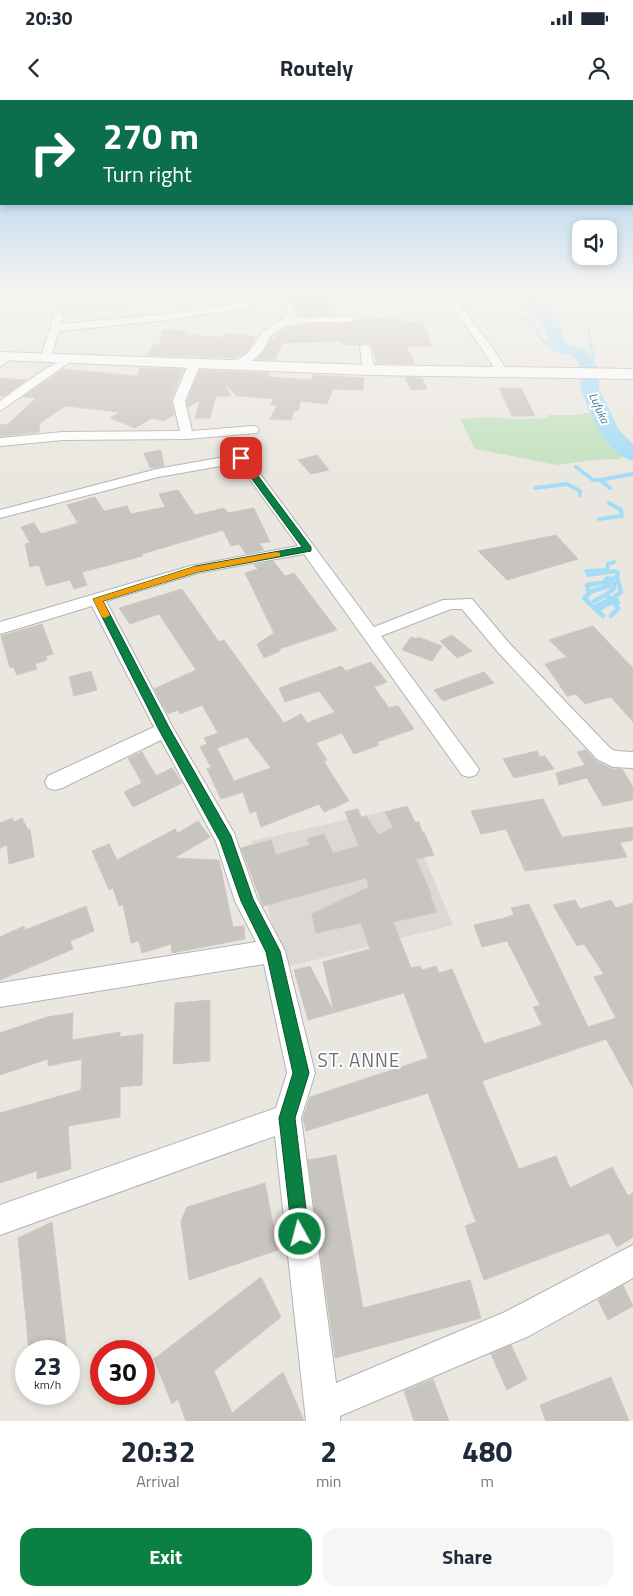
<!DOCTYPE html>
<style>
:root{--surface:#fff;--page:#f6f6f7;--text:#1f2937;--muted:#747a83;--accent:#0b8043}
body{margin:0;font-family:"Titillium Web",sans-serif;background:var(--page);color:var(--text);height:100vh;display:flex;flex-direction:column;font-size:19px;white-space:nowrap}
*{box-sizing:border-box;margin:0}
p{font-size:16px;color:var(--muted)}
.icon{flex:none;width:28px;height:28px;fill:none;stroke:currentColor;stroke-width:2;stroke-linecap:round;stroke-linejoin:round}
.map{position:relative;height:1321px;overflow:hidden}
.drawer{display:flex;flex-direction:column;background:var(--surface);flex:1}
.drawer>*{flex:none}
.guide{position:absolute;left:0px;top:0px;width:634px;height:105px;box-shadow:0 2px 8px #0003;background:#0b6e4f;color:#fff;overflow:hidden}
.buttons{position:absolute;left:572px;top:120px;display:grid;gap:10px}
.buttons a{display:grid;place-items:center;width:45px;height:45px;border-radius:10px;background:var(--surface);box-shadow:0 2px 8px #0003;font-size:25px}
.speed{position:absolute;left:15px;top:1240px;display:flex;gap:10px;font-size:25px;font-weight:700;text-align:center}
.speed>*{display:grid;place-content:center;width:65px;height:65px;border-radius:50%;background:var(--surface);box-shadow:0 2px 8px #0003;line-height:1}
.speed small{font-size:12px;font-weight:400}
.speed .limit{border:8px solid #d22;background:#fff;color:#111}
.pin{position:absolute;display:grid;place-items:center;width:42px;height:42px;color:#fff;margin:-21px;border-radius:10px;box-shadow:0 2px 8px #0006}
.me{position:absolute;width:55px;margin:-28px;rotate:353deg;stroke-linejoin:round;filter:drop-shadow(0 0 4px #0008)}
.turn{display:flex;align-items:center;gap:18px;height:105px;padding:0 20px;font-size:22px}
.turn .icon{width:65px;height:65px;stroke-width:2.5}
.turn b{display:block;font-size:35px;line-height:42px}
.eta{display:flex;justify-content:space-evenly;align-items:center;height:85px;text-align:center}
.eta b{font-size:30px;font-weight:700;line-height:35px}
.action{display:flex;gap:10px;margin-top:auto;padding:10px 20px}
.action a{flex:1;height:58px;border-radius:15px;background:var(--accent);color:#fff;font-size:20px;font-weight:700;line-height:58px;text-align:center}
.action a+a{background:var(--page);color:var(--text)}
.status{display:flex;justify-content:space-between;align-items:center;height:35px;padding:0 25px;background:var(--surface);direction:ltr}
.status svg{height:14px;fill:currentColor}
header{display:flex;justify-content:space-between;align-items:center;height:65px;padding:0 20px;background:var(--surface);font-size:22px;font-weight:700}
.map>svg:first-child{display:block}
.industrial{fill:#dcd9d4}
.green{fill:#c2e1be}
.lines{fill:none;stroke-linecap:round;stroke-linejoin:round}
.stream-far2{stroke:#a3dcf7;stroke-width:2.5}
.stream-far1{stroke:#a3dcf7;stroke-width:4}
.stream{stroke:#a3dcf7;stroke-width:4.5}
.river{fill:#a3dcf7;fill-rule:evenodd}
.building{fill:#c8c4bf;stroke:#cec8bf;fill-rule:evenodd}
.street-casing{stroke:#b0b3b7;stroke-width:2}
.secondary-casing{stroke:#b2b6ba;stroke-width:2}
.street{fill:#fff;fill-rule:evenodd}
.secondary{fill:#fff;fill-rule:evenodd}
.route{fill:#0b8043;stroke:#07532c}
.slow{fill:#f59e0b}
.labels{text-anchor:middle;stroke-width:4;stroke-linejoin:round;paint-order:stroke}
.far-water-label{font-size:12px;font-style:italic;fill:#417a9f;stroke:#fff}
.near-quarter-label{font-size:19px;letter-spacing:1px;fill:#6a6f72;stroke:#fff}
</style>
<div class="status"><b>20:30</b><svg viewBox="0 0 49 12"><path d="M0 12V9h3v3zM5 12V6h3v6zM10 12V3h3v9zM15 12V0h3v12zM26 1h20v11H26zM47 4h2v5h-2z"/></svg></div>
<header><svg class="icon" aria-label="back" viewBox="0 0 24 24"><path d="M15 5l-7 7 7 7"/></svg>Routely<svg class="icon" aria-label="person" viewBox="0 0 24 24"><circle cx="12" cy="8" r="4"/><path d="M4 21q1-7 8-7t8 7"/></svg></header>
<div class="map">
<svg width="633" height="1321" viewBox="0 0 633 1321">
<rect width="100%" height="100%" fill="#eae7e0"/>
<polygon class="industrial" points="403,707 453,825 283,868 252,741"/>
<polygon class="green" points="605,309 609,310 613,316 609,318 623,348 621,359 592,360 558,365 475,349 460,319 489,317 514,319 548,318 548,315 578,315"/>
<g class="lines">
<g class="stream-far2">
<polyline points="519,219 526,220 540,233 538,236 547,244 558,246"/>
<polyline points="587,266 593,259 588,226"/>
</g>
<g class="stream-far1">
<polyline points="576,367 593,380 600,380"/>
<polyline points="535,388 567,384 580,391 580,395"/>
<polyline points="610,388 600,380 633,374"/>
<polyline points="599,419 622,416 621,410 609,403"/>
<polyline points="586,471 607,470 608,464 614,462"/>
<polyline points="588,475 616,471"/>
<polyline points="617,477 618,480"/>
<polyline points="608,480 617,477 618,472"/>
</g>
<g class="stream">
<polyline points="589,492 609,486 608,482"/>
<polyline points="594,501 606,495"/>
<polyline points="594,507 611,499 606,495 614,488 614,483 606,479"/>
<polyline points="597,510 614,501 612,498"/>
<polyline points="603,516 584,498 589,494 587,485 608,482 608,478"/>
<polyline points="611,516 618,508 615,505 618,503 614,497 621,492 617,478"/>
</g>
<path class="river" d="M 516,192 L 531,192 L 559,223 L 565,243 L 586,250 L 599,269 L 599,289 L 619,330 L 633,344 L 633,361 C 608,355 589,314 582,291 C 578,280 585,267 574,258 C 569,254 558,252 552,250 L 543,224 Z"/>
</g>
<g class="building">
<polygon points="291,192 316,192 332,215 298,216 300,212 290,198 295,196"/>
<polygon points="398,217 402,223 420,222 425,226 431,246 406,246 415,264 377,263 372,245 364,242 360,245 342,245 341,241 282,243 275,260 257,259 271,238 276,239 278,233 290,228 309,224 350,224 356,220"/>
<polygon points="162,230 185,231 184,235 224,237 226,233 256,237 247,252 236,258 146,255 150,253 154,244 159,245"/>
<polygon points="140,268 184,269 171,300 174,315 163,321 152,318 135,328 110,318 120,312 65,306 40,323 39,332 0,336 0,324 7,325 36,298 23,297 63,269 137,276"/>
<polygon points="200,270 269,273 268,276 270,277 311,280 313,275 364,278 363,290 333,289 327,304 301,301 298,311 294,311 291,320 270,319 277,305 271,305 273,299 237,296 227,286 226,287 231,296 216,296 210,318 195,318 200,300 188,307 187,301"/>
<polygon points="405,277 422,278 427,289 411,290"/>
<polygon points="0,278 26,280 4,296 0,296"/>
<polygon points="499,288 521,288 535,316 512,316"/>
<polygon points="161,350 164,366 150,368 144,353"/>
<polygon points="317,355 329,370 311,374 298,360"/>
<polygon points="178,390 195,415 224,408 228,413 254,408 270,442 259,443 264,450 246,454 239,444 231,446 223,430 142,454 143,456 82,472 87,485 74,489 70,480 46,486 39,465 30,467 25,444 30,443 21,427 34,423 41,434 78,423 67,405 95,397 104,411 127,406 131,414 165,407 159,394"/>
<polygon points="556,435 578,459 507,480 478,451"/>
<polygon points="273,461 285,476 294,473 337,530 279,549 280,551 264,558 257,544 274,533 245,473 258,469 254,465"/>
<path d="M 182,489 L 219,542 L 224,540 L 284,623 L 301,614 L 307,623 L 335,612 L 319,591 L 285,602 L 279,588 L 341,566 L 346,571 L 371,562 L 387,582 L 374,587 L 389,608 L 398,606 L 414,629 L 377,642 L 379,645 L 354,654 L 342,633 L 316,643 L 327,660 L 324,662 L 349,701 L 324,712 L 319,704 L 261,727 L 256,711 L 250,713 L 243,692 L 221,699 L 207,669 L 211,667 L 200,647 L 207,644 L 204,638 L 218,633 L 202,605 L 180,614 L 178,610 L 168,614 L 154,589 L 196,570 L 159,514 L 130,524 L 119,508 ZM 247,637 L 271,668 L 234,681 L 217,648 Z"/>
<polygon points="42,524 53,554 46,556 47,560 35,564 37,569 17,575 13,567 10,568 1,536"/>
<polygon points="593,526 633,568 633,622 611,597 585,604 576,594 567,596 545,564 567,557 549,540"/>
<polygon points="452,535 472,551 457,558 440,541"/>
<polygon points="411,537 417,539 418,537 442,546 432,561 402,550"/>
<polygon points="91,571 97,590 74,596 69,577"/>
<polygon points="484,572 494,583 443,601 434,590"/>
<polygon points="586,650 596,661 612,669 622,669 633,687 633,700 603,706 587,678 559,685 556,673 585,665 577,652"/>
<polygon points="537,651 540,657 545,656 554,669 514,678 503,659"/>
<polygon points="142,652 156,676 172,668 182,683 133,707 124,692 142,683 128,658"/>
<polygon points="543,699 562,737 633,727 633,740 620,743 627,757 525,771 506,729 481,734 471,711"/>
<polygon points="407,706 415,722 419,722 422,732 424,732 434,755 416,759 432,796 430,796 437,812 393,822 411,868 420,866 422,870 436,866 439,873 452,869 484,944 542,925 533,907 540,905 507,841 482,847 474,825 508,817 514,815 511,808 529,804 588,927 616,918 594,877 604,874 584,844 577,846 553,805 575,800 580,809 611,800 616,808 633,803 633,988 606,939 482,981 519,1069 556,1056 570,1088 612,1067 628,1096 633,1092 633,1137 617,1147 609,1133 484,1180 465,1126 476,1122 428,993 306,1031 303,1018 310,997 428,958 404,893 308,920 294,870 310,866 334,912 323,862 370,849 361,823 316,833 312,814 369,787 366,778 263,806 241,748 271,740 276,755 310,745 307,739 324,734 333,753 359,746 345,712 358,709 361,717 366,716 379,735 393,727 385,712"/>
<polygon points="12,718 14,722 22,718 28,730 30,729 34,757 9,764 7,745 0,748 0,723"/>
<polygon points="198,721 210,737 174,758 219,760 233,827 244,826 245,839 172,853 171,844 142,853 139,841 131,843 123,805 119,806 113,788 109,790 92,751 109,744 117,760 175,729 178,733"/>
<polygon points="86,806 94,831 70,841 73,849 0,880 0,837 24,826 25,830"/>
<polygon points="210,900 210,961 173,964 175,903"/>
<polygon points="73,913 72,940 120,932 120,937 143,934 142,985 120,987 120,1017 68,1026 71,1069 37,1079 37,1071 0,1083 0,1013 81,990 82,959 48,966 48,959 0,975 0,933 47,917"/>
<polygon points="336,1055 363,1208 470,1180 481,1218 335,1258 308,1060"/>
<polygon points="265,1083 278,1150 189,1180 181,1121 187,1107"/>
<polygon points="52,1122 67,1251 29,1251 18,1138"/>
<polygon points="261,1177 281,1217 214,1271 232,1313 283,1272 304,1321 186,1321 178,1299 172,1304 154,1259"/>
<polygon points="623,1185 633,1206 608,1220 598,1200"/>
<polygon points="511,1245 527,1279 507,1290 491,1254"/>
<polygon points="611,1277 629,1321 546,1321 540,1305"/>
<polygon points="433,1279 449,1321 414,1321 404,1291"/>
</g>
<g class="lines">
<defs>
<g id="street">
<polygon points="158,192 174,192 131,203 62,204 57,201 62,198 131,197"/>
<polygon points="441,192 450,192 492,247 508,272 506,274 498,274 483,250"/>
<path d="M 281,197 L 287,197 L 298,212 L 294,218 L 350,216 L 355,219 L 350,222 C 325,223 292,218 272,235 C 268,238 267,244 264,248 C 259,257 243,270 233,267 L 233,263 L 248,253 L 262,232 L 283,219 L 288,212 L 279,199 Z"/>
<polygon points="249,202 254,205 252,207 168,220 59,231 50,259 42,259 41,257 55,213 64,215 61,224 168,214"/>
<polygon points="365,244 370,247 375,270 369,273 363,270 360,247"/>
<polygon points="9,253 14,256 0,267 0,258"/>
<polygon points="69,255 73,256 73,260 0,311 0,301 36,275"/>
<polygon points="195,260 201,263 185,301 192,331 253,326 257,327 259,330 257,333 187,339 63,340 0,346 0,338 63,332 180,331 173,301 189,263"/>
<polygon points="241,354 246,355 374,527 443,500 472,499 509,543 611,649 616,651 633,652 633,668 613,667 597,659 497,551 462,509 451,509 381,536 479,669 476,675 469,677 462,675 304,454 198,473 106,501 173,628 234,733 257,798 285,851 315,973 301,1018 336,1283 505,1212 633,1145 633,1178 529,1236 340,1316 340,1321 306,1321 275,1036 0,1135 0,1105 276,1008 287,973 264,864 0,907 0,883 256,842 235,801 216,742 161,640 62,688 55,690 48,688 45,682 48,676 154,627 92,506 0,534 0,522 190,466 298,446 238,363 158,377 0,418 0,410 157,369"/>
</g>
<polygon id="secondary" points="0,252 369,265 633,269 633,279 369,275 0,260"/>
</defs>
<use href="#street" class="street-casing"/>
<use href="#secondary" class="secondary-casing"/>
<use href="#street" class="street"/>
<use href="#secondary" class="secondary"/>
</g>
<linearGradient id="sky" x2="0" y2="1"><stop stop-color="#8cc4ee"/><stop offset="0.51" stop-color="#f6f4f1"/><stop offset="1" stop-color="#f6f4f1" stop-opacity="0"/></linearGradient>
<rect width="633" height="376" fill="url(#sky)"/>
<polygon class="route" points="238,357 244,357 311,447 311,451 198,472 103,501 170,629 231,736 253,799 280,851 309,973 295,1018 309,1134 306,1140 300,1142 294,1140 292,1134 279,1018 293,973 266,852 241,801 220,741 159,630 93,499 196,466 302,447 238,360"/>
<polygon class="slow" points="276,452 280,453 280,456 198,472 103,501 110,515 105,518 102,517 93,499 193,467"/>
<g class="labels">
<g class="far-water-label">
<text transform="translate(599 308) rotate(66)" y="4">Lufuka</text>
</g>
<g class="near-quarter-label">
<text x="359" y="967">ST. ANNE</text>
</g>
</g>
</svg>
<div class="buttons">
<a><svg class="icon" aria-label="sound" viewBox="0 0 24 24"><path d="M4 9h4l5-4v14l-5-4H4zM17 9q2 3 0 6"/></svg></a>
</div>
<div class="speed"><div>23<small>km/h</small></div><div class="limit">30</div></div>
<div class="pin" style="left:241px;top:358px;background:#d93025"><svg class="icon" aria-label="arrive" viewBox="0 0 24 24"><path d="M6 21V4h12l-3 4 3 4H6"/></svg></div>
<svg class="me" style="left:300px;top:1134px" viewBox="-20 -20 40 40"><circle r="17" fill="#0b8043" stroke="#fff" stroke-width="3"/><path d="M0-11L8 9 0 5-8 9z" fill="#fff"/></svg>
<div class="guide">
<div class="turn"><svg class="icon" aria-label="right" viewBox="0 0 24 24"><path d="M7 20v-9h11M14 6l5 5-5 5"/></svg><div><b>270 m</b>Turn right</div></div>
</div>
</div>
<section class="drawer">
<div class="eta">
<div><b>20:32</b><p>Arrival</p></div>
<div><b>2</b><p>min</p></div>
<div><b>480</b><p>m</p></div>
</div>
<div class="action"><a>Exit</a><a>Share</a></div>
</section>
